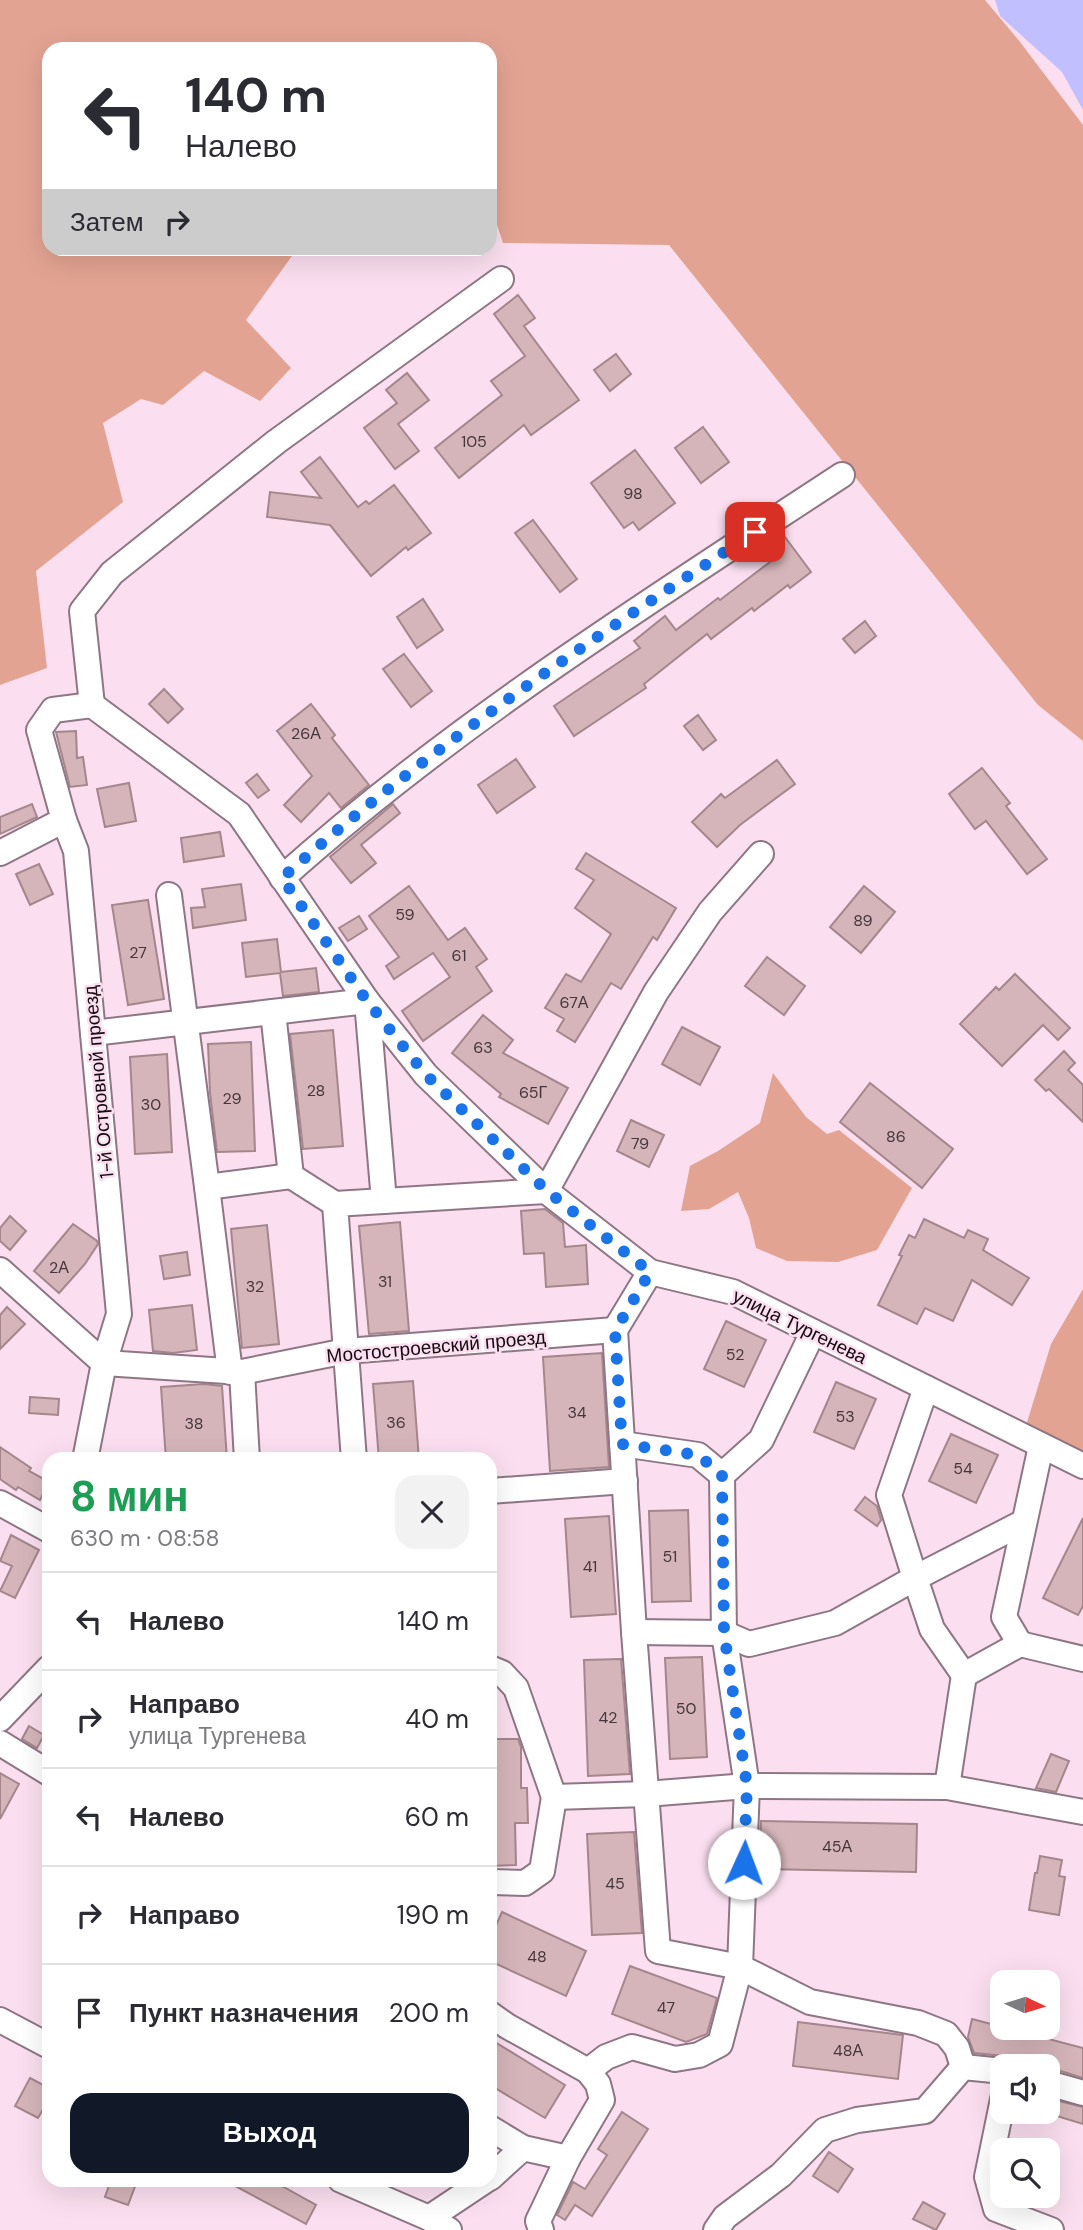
<!DOCTYPE html>
<html lang="ru">
<meta charset="utf-8">
<style>
:root{--surface:#fff;--page:#f2f2f3;--text:#2b2b33;--muted:#7c7c81;--line:#e1e1e2;--accent:#111827}
body{margin:0;font-family:"DM Sans",sans-serif;background:var(--page);color:var(--text);height:100vh;display:flex;flex-direction:column;font-size:26px;white-space:nowrap}
*{box-sizing:border-box;margin:0}
p{font-size:23px;color:var(--muted)}
.icon{flex:none;width:38px;height:38px;fill:none;stroke:currentColor;stroke-width:2;stroke-linecap:round;stroke-linejoin:round}
.map{position:relative;flex:1;overflow:hidden}
.sheet{position:absolute;left:42px;top:1452px;width:455px;height:735px;display:flex;flex-direction:column;background:var(--surface);border-radius:21px;box-shadow:0 7px 28px #0002}
.sheet>*{flex:none}
.guide{position:absolute;left:42px;top:42px;width:455px;height:214px;border-radius:21px;box-shadow:0 7px 28px #0002;background:#fff;color:var(--text);overflow:hidden}
.needle{width:46px;rotate:94deg}
.tools{position:absolute;left:990px;top:1970px;display:grid;gap:14px}
.tools a{display:grid;place-items:center;width:70px;height:70px;border-radius:14px;background:var(--surface);box-shadow:0 7px 28px #0002;font-size:35px}
.pin{position:absolute;display:grid;place-items:center;width:60px;height:60px;color:#fff;margin:-30px;border-radius:14px;box-shadow:0 4px 10px #0006}
.me{position:absolute;width:77px;margin:-38px;rotate:2deg;stroke-linejoin:round;filter:drop-shadow(0 0 5px #0008)}
.turn{display:flex;align-items:center;gap:24px;height:147px;padding:0 28px;font-size:32px}
.turn .icon{width:91px;height:91px;stroke-width:2.5}
.turn b{display:block;font-size:49px;line-height:60px}
.then{display:flex;align-items:center;height:66px;padding:0 28px;background:#0003;gap:14px;font-size:26px}
.round{display:grid;place-items:center;flex:none;width:74px;height:74px;border-radius:21px;background:var(--page)}
.summary{display:flex;align-items:center;justify-content:space-between;height:119px;padding:0 28px}
h1{font-size:42px;font-weight:700;line-height:52px;color:#1e9e55}
.cta{display:flex;gap:14px;margin-top:auto;padding:14px 28px}
.cta a{flex:1;height:80px;border-radius:21px;background:var(--accent);color:#fff;font-size:28px;font-weight:700;line-height:80px;text-align:center}
ul{padding:0;list-style:none}
li{display:flex;align-items:center;gap:21px;height:98px;padding:0 28px;border-top:2px solid var(--line)}
li div{flex:1}
li b{display:block;font-size:26px}
li em{font-style:normal}
.map>svg:first-child{display:block}
.green{fill:#e3a392}
.water{fill:#c1bffe}
.building{fill:#d5b5ba;stroke:#a4868b;stroke-width:2}
.lines{fill:none;stroke-linecap:round;stroke-linejoin:round}
.minor-casing{stroke:#8e7685;stroke-width:28}
.minor{stroke:#fff;stroke-width:24}
.route{stroke:#1a73e8;stroke-width:12;stroke-dasharray:0 21.6}
.labels{text-anchor:middle;stroke-width:5;stroke-linejoin:round;paint-order:stroke}
.number-label{font-size:16px;fill:#44363b}
.street-label{font-size:19px;fill:#140b11;stroke:#fbdff0}
</style>
<div class="map">
<svg width="1083" height="2230" viewBox="0 0 1083 2230">
<rect width="100%" height="100%" fill="#fbdff0"/>
<g class="green">
<polygon points="0,0 985,0 1020,42 1083,125 1083,741 1038,705 669,245 503,243 497,225 490,225 490,49 49,49 49,248 297,249 246,320 291,368 260,401 204,371 163,405 141,399 103,423 123,502 36,571 47,668 0,685"/>
<polygon points="773,1073 806,1117 827,1134 839,1130 912,1188 877,1250 838,1262 787,1261 756,1248 749,1218 738,1192 709,1209 681,1211 690,1166 718,1151 760,1123"/>
<polygon points="1083,1289 1083,1455 1025,1429 1051,1344"/>
</g>
<polygon class="water" points="995,0 1083,0 1083,110 1062,72 1000,16"/>
<g class="building">
<polygon points="518,295 535,318 524,326 579,400 531,435 524,425 459,478 435,448 502,395 491,381 525,356 494,314"/>
<polygon points="616,354 631,374 610,391 594,370"/>
<polygon points="407,373 429,400 398,424 419,451 395,469 364,428 397,403 386,390"/>
<polygon points="703,427 729,462 701,483 675,448"/>
<polygon points="635,450 675,503 639,530 633,522 624,528 591,483"/>
<polygon points="320,457 358,507 366,501 369,504 394,485 431,533 408,550 406,547 371,576 330,525 267,517 270,492 321,498 301,472"/>
<polygon points="533,520 577,579 560,592 515,533"/>
<polygon points="785,537 811,572 790,588 788,585 754,611 752,608 711,639 707,634 644,684 646,688 574,736 554,706 640,648 634,641 665,616 676,630 718,598 720,600 774,559 768,551"/>
<polygon points="423,599 443,630 417,648 397,617"/>
<polygon points="865,621 876,636 855,653 843,639"/>
<polygon points="404,654 432,691 411,707 383,669"/>
<polygon points="164,689 183,709 168,723 149,704"/>
<polygon points="311,704 335,735 332,738 369,785 341,808 329,793 301,822 284,805 312,776 277,731"/>
<polygon points="698,715 716,740 703,750 684,726"/>
<polygon points="76,731 77,758 83,757 87,785 70,787 56,732"/>
<polygon points="516,759 535,787 497,813 478,785"/>
<polygon points="777,760 795,784 740,825 717,847 692,822 721,794 725,798"/>
<polygon points="982,768 1010,803 1006,806 1047,859 1027,874 986,821 975,829 949,794"/>
<polygon points="257,774 269,790 258,798 246,783"/>
<polygon points="129,783 136,821 105,827 97,789"/>
<polygon points="32,804 37,817 0,834 0,817"/>
<polygon points="393,804 400,813 361,845 376,863 351,883 330,857"/>
<polygon points="220,832 224,856 184,862 181,838"/>
<polygon points="586,853 676,908 657,940 653,937 621,989 611,983 575,1042 557,1031 564,1019 545,1008 566,974 581,982 611,934 575,908 594,880 576,869"/>
<polygon points="39,864 53,894 30,905 16,874"/>
<polygon points="241,884 246,920 193,928 191,908 205,907 202,889"/>
<polygon points="409,886 448,940 465,928 487,959 476,967 492,991 423,1041 402,1011 450,977 433,953 394,979 386,966 399,957 369,916"/>
<polygon points="864,886 895,912 861,953 830,927"/>
<polygon points="148,900 164,999 128,1005 112,905"/>
<polygon points="359,916 367,929 348,941 339,928"/>
<polygon points="277,939 281,972 316,968 319,992 283,996 280,973 246,977 242,943"/>
<polygon points="767,957 805,986 784,1015 745,986"/>
<polygon points="1015,974 1070,1028 1058,1040 1043,1025 1002,1066 960,1024 996,987 999,990"/>
<polygon points="483,1015 513,1040 503,1053 568,1088 548,1124 499,1097 501,1094 452,1053"/>
<polygon points="682,1027 720,1047 700,1085 662,1064"/>
<polygon points="333,1030 343,1146 303,1149 290,1034"/>
<polygon points="251,1042 255,1151 217,1152 210,1093 208,1044"/>
<polygon points="1064,1051 1075,1063 1068,1070 1083,1085 1083,1122 1049,1089 1046,1091 1035,1080"/>
<polygon points="167,1054 172,1152 135,1154 130,1057"/>
<polygon points="870,1083 953,1149 922,1188 840,1122"/>
<polygon points="631,1120 664,1135 649,1167 617,1151"/>
<polygon points="545,1209 563,1223 565,1247 586,1245 588,1284 546,1287 544,1253 524,1254 521,1211"/>
<polygon points="10,1216 26,1231 10,1250 0,1241 0,1228"/>
<polygon points="924,1219 964,1238 968,1230 988,1239 983,1250 1029,1278 1012,1305 972,1280 953,1321 925,1308 917,1324 878,1305 902,1256 899,1255 909,1235 915,1238"/>
<polygon points="400,1222 409,1331 369,1334 359,1226"/>
<polygon points="73,1224 97,1241 98,1244 85,1264 59,1293 34,1271"/>
<polygon points="267,1225 279,1344 242,1348 231,1229"/>
<polygon points="187,1252 190,1275 164,1279 160,1256"/>
<polygon points="192,1305 197,1350 173,1353 153,1351 149,1310"/>
<polygon points="7,1307 25,1324 0,1349 0,1315"/>
<polygon points="726,1321 766,1340 744,1387 704,1369"/>
<polygon points="602,1353 609,1467 550,1471 543,1357"/>
<polygon points="413,1381 419,1460 379,1460 373,1384"/>
<polygon points="836,1382 876,1399 854,1449 814,1432"/>
<polygon points="204,1384 222,1386 227,1460 166,1460 161,1387"/>
<polygon points="30,1397 59,1399 58,1415 29,1413"/>
<polygon points="951,1434 998,1455 976,1503 929,1481"/>
<polygon points="0,1447 31,1468 29,1471 49,1482 40,1500 18,1487 16,1490 0,1479"/>
<polygon points="865,1497 877,1506 881,1520 877,1526 855,1510"/>
<polygon points="688,1510 691,1601 652,1602 649,1511"/>
<polygon points="609,1516 616,1614 571,1617 565,1519"/>
<polygon points="1083,1518 1083,1606 1078,1615 1043,1598"/>
<polygon points="11,1535 39,1550 15,1598 0,1591 12,1566 0,1561"/>
<polygon points="702,1657 707,1757 670,1759 665,1658"/>
<polygon points="621,1659 630,1774 588,1776 584,1660"/>
<polygon points="29,1726 44,1735 37,1748 22,1739"/>
<polygon points="490,1739 518,1739 521,1747 521,1788 527,1788 528,1823 515,1823 516,1865 490,1866"/>
<polygon points="1051,1754 1069,1761 1056,1792 1036,1788"/>
<polygon points="0,1773 19,1784 0,1819"/>
<polygon points="761,1821 917,1824 916,1872 759,1869"/>
<polygon points="634,1832 642,1933 592,1935 587,1834"/>
<polygon points="1040,1856 1062,1860 1059,1876 1065,1877 1059,1915 1029,1910 1035,1873 1037,1873"/>
<polygon points="502,1912 586,1951 566,1996 490,1961 490,1939"/>
<polygon points="630,1966 717,1998 707,2034 686,2042 612,2014"/>
<polygon points="972,2019 1083,2048 1083,2078 1048,2067 1017,2066 1012,2059 1004,2056 974,2053 968,2037"/>
<polygon points="798,2022 903,2035 898,2079 793,2066"/>
<polygon points="490,2039 565,2085 545,2118 490,2085"/>
<polygon points="30,2078 49,2088 49,2099 38,2118 15,2106"/>
<polygon points="1051,2099 1083,2107 1083,2124 1047,2113"/>
<polygon points="622,2112 648,2129 592,2216 575,2205 565,2220 557,2215 573,2182 585,2189 607,2155 598,2149"/>
<polygon points="829,2152 853,2169 838,2192 813,2176"/>
<polygon points="111,2180 126,2180 136,2184 128,2205 105,2197"/>
<polygon points="224,2180 271,2180 316,2205 306,2224"/>
<polygon points="923,2202 945,2214 936,2230 913,2219"/>
</g>
<g class="lines">
<defs>
<g id="minor">
<polyline points="92,705 82,611 112,573 276,442 501,279"/>
<polyline points="0,853 64,820"/>
<path d="M 282,878 C 454,724 650,601 842,475"/>
<polyline points="169,895 207,1187 291,1176"/>
<polyline points="273,1012 291,1176 335,1204"/>
<polyline points="93,1033 367,1001 384,1201"/>
<polyline points="207,1187 230,1372"/>
<polyline points="0,1270 104,1363 242,1372 346,1351 615,1330"/>
<polyline points="242,1372 247,1460"/>
<polyline points="622,1444 698,1455 722,1475 724,1633 747,1786 740,1967 810,2002 918,2023 946,2034 957,2048 963,2067"/>
<polyline points="85,1460 104,1363 119,1314 76,851 64,820 39,730 53,710 92,705 239,814 367,1001 426,1075 546,1191 650,1272"/>
<polyline points="354,1460 335,1204 546,1191 656,992 710,912 761,854"/>
<polyline points="722,1475 761,1440 813,1332"/>
<polyline points="490,1491 625,1481"/>
<polyline points="0,1503 49,1530"/>
<polyline points="634,1632 724,1633 749,1644 835,1623 915,1578 889,1495 926,1388"/>
<polyline points="1020,1644 1004,1617 1041,1446"/>
<polyline points="490,1668 502,1673 516,1688 554,1797 646,1794 747,1786 947,1787 1083,1812"/>
<polyline points="964,1675 932,1629 915,1578 1024,1522"/>
<polyline points="0,1719 49,1668"/>
<polyline points="0,1743 49,1773"/>
<polyline points="947,1787 964,1675 1020,1644 1083,1659"/>
<polyline points="490,1882 525,1883 542,1871 554,1797"/>
<polyline points="490,2014 507,2026 588,2071"/>
<polyline points="0,2020 49,2046"/>
<polyline points="1048,2083 1083,2093"/>
<polyline points="1003,2099 987,2177 996,2209 1051,2230"/>
<polyline points="490,2128 523,2148"/>
<polyline points="490,2178 523,2148 568,2158"/>
<polyline points="341,2180 429,2218 449,2230"/>
<polyline points="429,2218 486,2180"/>
<polyline points="541,2230 538,2221 568,2158 602,2100 598,2084 588,2071 606,2057 632,2047 675,2059 699,2055 720,2044 740,1967 658,1951 634,1632 615,1330 650,1272 733,1292 1083,1466"/>
<polyline points="716,2230 725,2217 781,2175 825,2130 857,2120 925,2111 963,2067 1003,2071"/>
</g>
</defs>
<use href="#minor" class="minor-casing"/>
<use href="#minor" class="minor"/>
</g>
<g class="lines">
<path class="route" d="M 744,1863 L 747,1786 L 724,1633 L 722,1475 L 698,1455 L 622,1444 L 615,1331 L 650,1272 L 547,1191 L 426,1075 L 367,1001 L 282,878 C 428,748 592,639 755,532"/>
</g>
<g class="labels">
<g class="number-label">
<text x="474" y="447">105</text>
<text x="633" y="499">98</text>
<text x="306" y="739">26А</text>
<text x="405" y="920">59</text>
<text x="863" y="926">89</text>
<text x="138" y="958">27</text>
<text x="459" y="961">61</text>
<text x="574" y="1008">67А</text>
<text x="483" y="1053">63</text>
<text x="316" y="1096">28</text>
<text x="533" y="1098">65Г</text>
<text x="232" y="1104">29</text>
<text x="151" y="1110">30</text>
<text x="896" y="1142">86</text>
<text x="640" y="1149">79</text>
<text x="59" y="1273">2А</text>
<text x="385" y="1287">31</text>
<text x="255" y="1292">32</text>
<text x="735" y="1360">52</text>
<text x="577" y="1418">34</text>
<text x="845" y="1422">53</text>
<text x="396" y="1428">36</text>
<text x="194" y="1429">38</text>
<text x="963" y="1474">54</text>
<text x="670" y="1562">51</text>
<text x="590" y="1572">41</text>
<text x="686" y="1714">50</text>
<text x="608" y="1723">42</text>
<text x="837" y="1852">45А</text>
<text x="615" y="1889">45</text>
<text x="537" y="1962">48</text>
<text x="666" y="2013">47</text>
<text x="848" y="2056">48А</text>
</g>
<g class="street-label">
<text transform="translate(98 1082) rotate(-95)" y="7">1-й Островной проезд</text>
<text transform="translate(800 1326) rotate(26)" y="7">улица Тургенева</text>
<text transform="translate(436 1346) rotate(-5)" y="7">Мостостроевский проезд</text>
</g>
</g>
</svg>
<div class="tools">
<a><svg class="needle" viewBox="-14 -14 28 28"><path d="M0-13l5 13h-10z" fill="#e53935"/><path d="M0 13l5-13h-10z" fill="#7c7c81"/></svg></a>
<a><svg class="icon" aria-label="sound" viewBox="0 0 24 24"><path d="M4 9h4l5-4v14l-5-4H4zM17 9q2 3 0 6"/></svg></a>
<a><svg class="icon" aria-label="search" viewBox="0 0 24 24"><circle cx="10" cy="10" r="6"/><path d="M15 15l6 6"/></svg></a>
</div>
<div class="pin" style="left:755px;top:532px;background:#d93025"><svg class="icon" aria-label="arrive" viewBox="0 0 24 24"><path d="M6 21V4h12l-3 4 3 4H6"/></svg></div>
<svg class="me" style="left:744px;top:1863px" viewBox="-20 -20 40 40"><circle r="19" fill="#fff"/><path d="M0-13L10 11 0 6-10 11z" fill="#1a73e8"/></svg>
<div class="guide">
<div class="turn"><svg class="icon" aria-label="left" viewBox="0 0 24 24"><path d="M17 20v-9H6M10 6l-5 5 5 5"/></svg><div><b>140 m</b>Налево</div></div>
<div class="then">Затем<svg class="icon" aria-label="right" viewBox="0 0 24 24"><path d="M7 20v-9h11M14 6l5 5-5 5"/></svg></div>
</div>
<section class="sheet">
<div class="summary"><div><h1>8 мин</h1><p>630 m · 08:58</p></div><a class="round"><svg class="icon" aria-label="close" viewBox="0 0 24 24"><path d="M6 6l12 12M18 6L6 18"/></svg></a></div>
<ul>
<li><svg class="icon" aria-label="left" viewBox="0 0 24 24"><path d="M17 20v-9H6M10 6l-5 5 5 5"/></svg><div><b>Налево</b></div><em>140 m</em></li>
<li><svg class="icon" aria-label="right" viewBox="0 0 24 24"><path d="M7 20v-9h11M14 6l5 5-5 5"/></svg><div><b>Направо</b><p>улица Тургенева</p></div><em>40 m</em></li>
<li><svg class="icon" aria-label="left" viewBox="0 0 24 24"><path d="M17 20v-9H6M10 6l-5 5 5 5"/></svg><div><b>Налево</b></div><em>60 m</em></li>
<li><svg class="icon" aria-label="right" viewBox="0 0 24 24"><path d="M7 20v-9h11M14 6l5 5-5 5"/></svg><div><b>Направо</b></div><em>190 m</em></li>
<li><svg class="icon" aria-label="arrive" viewBox="0 0 24 24"><path d="M6 21V4h12l-3 4 3 4H6"/></svg><div><b>Пункт назначения</b></div><em>200 m</em></li>
</ul>
<div class="cta"><a>Выход</a></div>
</section>
</div>
